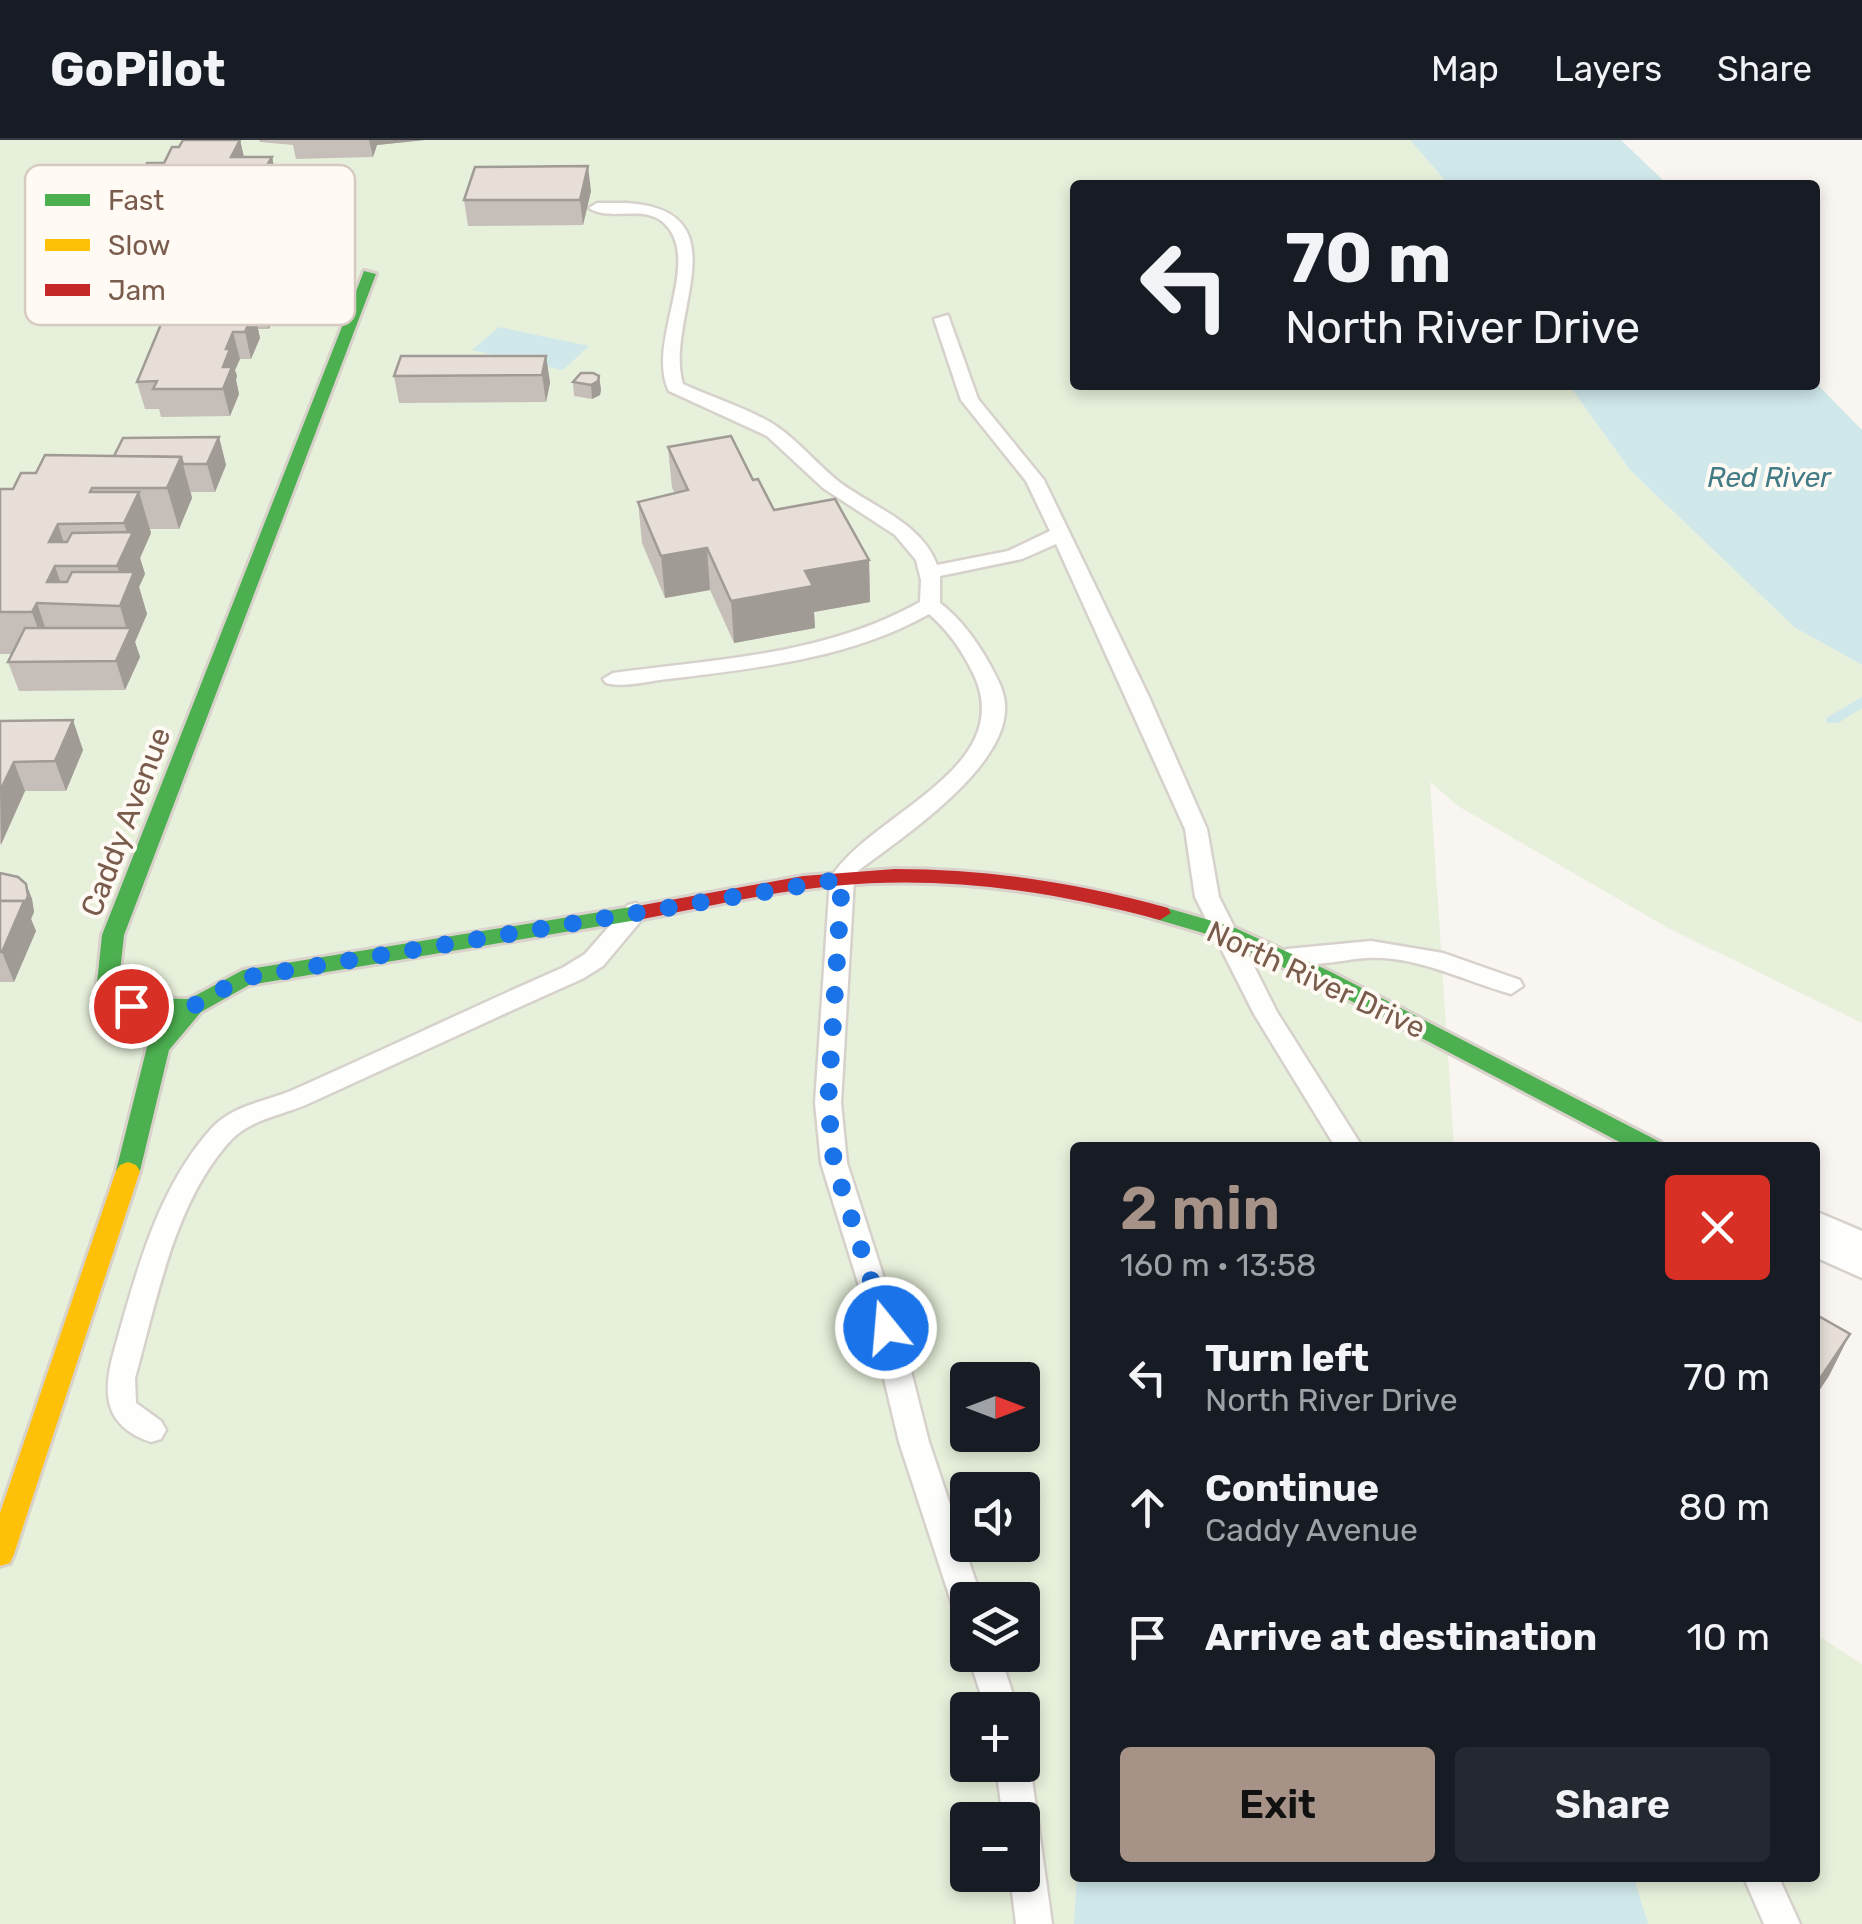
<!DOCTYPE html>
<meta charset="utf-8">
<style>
:root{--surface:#171b24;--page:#242831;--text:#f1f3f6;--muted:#9ea1a6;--line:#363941;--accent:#a69286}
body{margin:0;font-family:Rubik,sans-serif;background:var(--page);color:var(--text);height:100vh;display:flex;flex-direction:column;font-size:38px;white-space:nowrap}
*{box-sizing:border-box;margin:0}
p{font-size:32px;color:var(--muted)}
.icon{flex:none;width:55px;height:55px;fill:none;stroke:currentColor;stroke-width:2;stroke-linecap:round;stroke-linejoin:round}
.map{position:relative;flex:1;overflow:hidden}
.drawer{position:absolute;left:1070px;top:1002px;width:750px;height:740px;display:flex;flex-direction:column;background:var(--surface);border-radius:10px;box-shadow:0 5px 15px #0003}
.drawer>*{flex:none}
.hud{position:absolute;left:1070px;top:40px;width:750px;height:210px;border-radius:10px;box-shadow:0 5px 15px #0003;background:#171b24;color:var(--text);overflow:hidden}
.needle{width:65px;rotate:90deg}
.fabs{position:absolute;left:950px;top:1222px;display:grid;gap:20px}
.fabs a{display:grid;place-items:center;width:90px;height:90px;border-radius:10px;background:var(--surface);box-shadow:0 5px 15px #0003;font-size:50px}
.pin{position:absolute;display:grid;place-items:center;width:85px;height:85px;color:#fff;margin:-42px;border:5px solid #fff;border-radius:50%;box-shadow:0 2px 10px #0007}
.me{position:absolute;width:110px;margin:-55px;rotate:343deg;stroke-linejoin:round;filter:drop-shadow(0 0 8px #0008)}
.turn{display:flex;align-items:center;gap:35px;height:210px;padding:0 50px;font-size:45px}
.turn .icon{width:130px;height:130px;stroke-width:2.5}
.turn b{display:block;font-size:70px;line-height:85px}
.round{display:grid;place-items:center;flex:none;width:105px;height:105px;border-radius:10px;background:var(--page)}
.head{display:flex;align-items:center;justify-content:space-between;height:170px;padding:0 50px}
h1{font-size:60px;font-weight:600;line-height:75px;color:var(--accent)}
.primary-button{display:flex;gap:20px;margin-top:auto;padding:20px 50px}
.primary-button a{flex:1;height:115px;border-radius:10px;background:var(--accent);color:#111;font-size:40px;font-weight:600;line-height:115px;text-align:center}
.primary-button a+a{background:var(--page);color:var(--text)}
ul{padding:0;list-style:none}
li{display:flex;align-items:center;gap:30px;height:130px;padding:0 50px}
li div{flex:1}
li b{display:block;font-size:38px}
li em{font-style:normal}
header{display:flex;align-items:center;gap:60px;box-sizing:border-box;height:140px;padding:0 50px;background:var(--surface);border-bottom:2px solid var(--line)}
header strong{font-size:48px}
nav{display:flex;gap:55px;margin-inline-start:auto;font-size:35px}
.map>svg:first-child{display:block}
.green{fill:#e7f0db;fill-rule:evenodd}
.water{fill:#d0e8ea}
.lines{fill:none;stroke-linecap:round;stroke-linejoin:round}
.stream{fill:#d0e8ea;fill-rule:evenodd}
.lane-casing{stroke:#d7d1cb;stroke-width:5}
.street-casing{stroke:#d7d1cb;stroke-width:5}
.fast-casing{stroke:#d9d2cb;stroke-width:6}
.slow-casing{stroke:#d9d2cb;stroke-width:6}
.jam-casing{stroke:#d9d2cb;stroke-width:6}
.lane{fill:#fefefd;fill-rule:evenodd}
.street{fill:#fefefd;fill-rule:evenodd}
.fast{fill:#4caf50;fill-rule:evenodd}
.slow{fill:#ffc107;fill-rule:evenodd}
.jam{fill:#c62828;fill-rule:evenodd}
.wall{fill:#c6bfb9}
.shaded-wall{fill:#a19b96}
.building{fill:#e6ded7;stroke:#a19b96;stroke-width:2.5}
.route{stroke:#1a73e8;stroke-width:18;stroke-dasharray:0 32.4}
.labels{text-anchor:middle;stroke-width:8;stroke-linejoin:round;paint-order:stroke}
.far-water-label{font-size:28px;font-style:italic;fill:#437c86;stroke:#fffaf3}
.street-label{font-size:30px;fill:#7a5c4d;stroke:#fffaf3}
.key{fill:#fffaf3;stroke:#d7cbc1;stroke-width:2.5}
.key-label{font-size:28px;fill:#7a5c4d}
</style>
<header>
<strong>GoPilot</strong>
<nav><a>Map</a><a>Layers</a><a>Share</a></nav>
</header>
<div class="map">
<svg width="1862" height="1784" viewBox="0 0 1862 1784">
<rect width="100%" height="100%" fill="#f9f5f0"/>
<path class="green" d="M 0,0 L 1410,0 L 1449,45 L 1075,45 L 1075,245 L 1569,245 L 1630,330 L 1794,487 L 1862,525 L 1862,883 L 1668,788 L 1458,666 L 1430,642 L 1454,1007 L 1075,1008 L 1075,1738 L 1815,1738 L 1815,1494 L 1862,1524 L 1862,1784 L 0,1784 ZM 968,1240 L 1022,1240 L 1022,1295 L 968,1295 ZM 968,1350 L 1022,1350 L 1022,1405 L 968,1405 ZM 968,1460 L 1022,1460 L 1022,1515 L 968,1515 ZM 968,1570 L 1022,1570 L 1022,1625 L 968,1625 ZM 968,1680 L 1022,1680 L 1022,1735 L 968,1735 Z"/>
<g class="water">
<polygon points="1410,0 1621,0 1668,45 1449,45"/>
<polygon points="499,187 589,206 563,230 472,210"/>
<polygon points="1815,242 1862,290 1862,525 1794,487 1630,330 1569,245"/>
<polygon points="1077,1738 1634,1738 1648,1784 1074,1784"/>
</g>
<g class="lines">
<polygon class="stream" points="1862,557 1862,568 1838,583 1828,583 1826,580 1828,577"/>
<defs>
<g id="lane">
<path d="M 626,63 C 746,70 663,179 683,244 C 711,257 741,266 768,281 C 796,297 814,322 838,341 C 872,367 921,382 937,425 L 1008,411 L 1050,391 L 1026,341 L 961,260 L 934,179 L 948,175 L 978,259 L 1044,340 L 1149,557 L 1207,689 L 1219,757 L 1277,872 L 1363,1008 L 1336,1008 L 1254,874 L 1195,757 L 1185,689 L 1056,404 L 1022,419 L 940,436 L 940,463 C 961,479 976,500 989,523 C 996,536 1005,551 1005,566 C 1008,627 903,697 859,730 L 854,739 L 841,963 L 847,1023 L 900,1188 L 929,1302 L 982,1460 L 968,1460 L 968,1478 L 957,1474 L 952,1464 L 899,1302 L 872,1188 L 821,1023 L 815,963 L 830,739 C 867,675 1018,630 974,535 C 963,512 949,491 929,474 C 849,519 757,528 667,539 C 648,541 624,548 606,543 L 603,539 L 613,533 C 718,519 826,515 920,462 L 921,440 L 916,420 L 895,395 L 823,348 L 767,296 L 669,251 C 645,204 704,120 664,83 C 643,64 610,82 589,68 L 597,63 Z"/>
<path d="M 636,763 L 648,771 L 644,777 L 603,826 L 582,839 C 492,879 402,921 312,962 C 285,975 252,978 231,1000 C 174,1062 157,1160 135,1238 L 136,1263 L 161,1281 L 166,1290 L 161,1299 L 151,1302 C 104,1286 102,1254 114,1211 C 135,1136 157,1049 211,989 C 232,965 265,962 293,950 C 383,910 473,867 564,827 L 585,814 L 628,765 Z"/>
<path d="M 1371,801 L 1443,813 L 1520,840 L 1523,846 L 1511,854 C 1464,841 1417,815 1366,818 C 1345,819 1287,833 1275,817 L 1287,809 Z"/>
<polygon points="968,1515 1000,1515 1018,1570 986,1570"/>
<polygon points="1022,1613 1030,1625 1052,1784 1016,1784 1010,1735 1022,1735 1022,1680 1003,1680 996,1625 1022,1625"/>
<polygon points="1744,1738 1779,1738 1800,1784 1764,1784"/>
</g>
<polygon id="street" points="1815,1071 1862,1091 1862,1138 1815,1117"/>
<g id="fast">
<polygon points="364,131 376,134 124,795 119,841 137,858 189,859 243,830 643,765 654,772 643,779 249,845 201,872 169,910 140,1031 136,1037 120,1037 116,1031 147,907 174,874 123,871 97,843 102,795"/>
<polygon points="1160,766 1233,787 1329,831 1660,1002 1664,1008 1631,1008 1313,841 1217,797 1152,778 1149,773"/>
</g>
<polygon id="slow" points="128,1022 136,1025 140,1031 14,1414 10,1423 0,1426 0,1373 116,1031 120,1025"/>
<path id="jam" d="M 895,729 C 989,729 1077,743 1168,768 L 1171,773 L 1160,780 C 1053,751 944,735 833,746 C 769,752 706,767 643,779 L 632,772 L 643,765 L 803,736 Z"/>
</defs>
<use href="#lane" class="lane-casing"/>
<use href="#street" class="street-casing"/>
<use href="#fast" class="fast-casing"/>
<use href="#slow" class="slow-casing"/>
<use href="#jam" class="jam-casing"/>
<use href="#lane" class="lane"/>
<use href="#street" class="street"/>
<use href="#fast" class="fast"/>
<use href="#slow" class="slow"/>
<use href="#jam" class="jam"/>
</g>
<g class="wall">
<polygon points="183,0 240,0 244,17 272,17 280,54 260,89 222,89 212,110 153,110 134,46 164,23 179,7"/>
<polygon points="259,0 425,0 377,5 373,17 296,19 293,5 260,2"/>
<polygon points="591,51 583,85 468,86 464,60"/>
<polygon points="290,100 295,126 291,137 293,147 283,170 277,170 269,189 258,189 260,198 251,219 240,219 235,230 237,236 236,240 239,254 230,276 161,277 159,269 145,269 137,242 215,177 210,144 226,121 223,111"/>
<polygon points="546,216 550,243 546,262 399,263 394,236"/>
<polygon points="599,236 601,250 600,255 592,259 574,256 573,242"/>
<polygon points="219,297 226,325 215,352 191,352 192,358 179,389 150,389 151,393 140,418 145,434 139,447 147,474 135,502 140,517 125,550 19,551 8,522 12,514 0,514 0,349 13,349 36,333 114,316"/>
<polygon points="668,307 753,340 774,370 869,420 870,462 814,472 815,488 734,503 710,450 665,458 642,403 638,362 675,353 672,348"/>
<polygon points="0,581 83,610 66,651 25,651 0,705"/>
<polygon points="0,733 26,744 32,759 34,772 31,779 36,791 14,842 0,842"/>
</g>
<g class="shaded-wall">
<polygon points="240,0 248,35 231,17"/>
<polygon points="369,0 425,0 377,5 373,17"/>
<polygon points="272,17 280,54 260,89 251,52"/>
<polygon points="588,26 591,51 583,85 580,60"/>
<polygon points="213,52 222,89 212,110 203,72"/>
<polygon points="290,100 295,126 291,137 293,147 283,170 277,143 281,121"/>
<polygon points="271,143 277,170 269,189 263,162"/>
<polygon points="254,171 260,198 251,219 245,192"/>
<polygon points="233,192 240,219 235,230 237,236 236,240 239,254 230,276 223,249 223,227 226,209"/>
<polygon points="546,216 550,243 546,262 542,235"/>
<polygon points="599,236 601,250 600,255 592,259 591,245"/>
<polygon points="219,297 226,325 215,352 207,324"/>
<polygon points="181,317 192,358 179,389 167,348"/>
<polygon points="139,352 151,393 140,418 145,434 139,447 147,474 135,502 140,517 125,550 116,521 128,494 120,466 126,452 117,426 129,400 124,383"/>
<polygon points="58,384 71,426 49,402"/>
<polygon points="707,408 710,450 665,458 661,416"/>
<polygon points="869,420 870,462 814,472 815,488 734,503 731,461 805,431"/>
<polygon points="55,426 68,464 47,442"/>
<polygon points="37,463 51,505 47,514 32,472"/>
<polygon points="73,580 83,610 66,651 55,621"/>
<polygon points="14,622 25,651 1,705 0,651"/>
<polygon points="26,744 32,759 34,772 31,779 36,791 14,842 2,812 24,761"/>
<polygon points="1850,1194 1829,1236 1815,1257 1815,1246"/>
</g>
<g class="building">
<polygon points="183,0 240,0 231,17 272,17 251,52 213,52 203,72 143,72 148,63 141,63 150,46 134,46 147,23 164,23 172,7 179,7"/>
<polygon points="588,26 580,60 464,60 475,27"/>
<polygon points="254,171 245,192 233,192 226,209 230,209 223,227 232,227 223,249 153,249 157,241 137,242 164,177 224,177 227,172"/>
<polygon points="401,216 546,216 542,235 394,236"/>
<polygon points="581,233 593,233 599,236 598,241 591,245 573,242"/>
<polygon points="731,296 753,340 758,339 774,370 835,359 869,420 805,431 813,446 731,461 707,408 661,416 638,362 688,350 668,307"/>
<polygon points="219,297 207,324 183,324 181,317 114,316 123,298"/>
<polygon points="45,315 181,317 167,348 92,348 90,352 139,352 124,383 58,384 49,402 67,402 72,393 133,392 117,426 55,426 47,442 67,442 72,432 134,432 120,466 37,463 32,472 0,472 0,349 13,349 21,333 36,333"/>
<polygon points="25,488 131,488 116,521 8,522"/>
<polygon points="73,580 55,621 14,622 0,651 0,581"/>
<polygon points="0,733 18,737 26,744 28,756 25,763 24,761 0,761"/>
<polygon points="0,761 24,761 2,812 0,812"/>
<polygon points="1815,1174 1850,1194 1815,1246"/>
</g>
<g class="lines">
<polyline class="route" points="131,866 193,866 243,838 842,739 828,963 834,1023 886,1188"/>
</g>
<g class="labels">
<g class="far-water-label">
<text x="1769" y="347">Red River</text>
</g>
<g class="street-label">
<text transform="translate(126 682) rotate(-69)" y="10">Caddy Avenue</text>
<text transform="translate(1316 840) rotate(25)" y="10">North River Drive</text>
</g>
</g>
<rect x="25" y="25" width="330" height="160" rx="15" class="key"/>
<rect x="45" y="54" width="45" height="12" fill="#4caf50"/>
<rect x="45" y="99" width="45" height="12" fill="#ffc107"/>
<rect x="45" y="144" width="45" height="12" fill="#c62828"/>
<g class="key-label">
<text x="108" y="70">Fast</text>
<text x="108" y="115">Slow</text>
<text x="108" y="160">Jam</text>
</g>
</svg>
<div class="fabs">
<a><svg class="needle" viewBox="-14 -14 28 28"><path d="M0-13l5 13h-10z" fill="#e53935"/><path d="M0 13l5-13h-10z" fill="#9ea1a6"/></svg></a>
<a><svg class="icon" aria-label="sound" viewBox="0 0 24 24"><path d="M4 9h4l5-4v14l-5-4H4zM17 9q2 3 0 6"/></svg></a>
<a><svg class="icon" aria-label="layers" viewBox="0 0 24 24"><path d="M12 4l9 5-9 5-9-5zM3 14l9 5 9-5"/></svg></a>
<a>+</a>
<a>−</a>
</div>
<div class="pin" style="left:131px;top:866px;background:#d93025"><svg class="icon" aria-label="arrive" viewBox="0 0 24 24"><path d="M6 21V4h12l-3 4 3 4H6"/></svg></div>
<svg class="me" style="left:886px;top:1188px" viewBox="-20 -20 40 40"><circle r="17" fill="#1a73e8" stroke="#fff" stroke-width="3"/><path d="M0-11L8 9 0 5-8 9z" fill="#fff"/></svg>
<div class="hud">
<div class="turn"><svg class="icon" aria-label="left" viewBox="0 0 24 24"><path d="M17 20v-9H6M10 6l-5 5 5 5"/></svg><div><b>70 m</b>North River Drive</div></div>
</div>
<section class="drawer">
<div class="head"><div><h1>2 min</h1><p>160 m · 13:58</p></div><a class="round" style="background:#d93025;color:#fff"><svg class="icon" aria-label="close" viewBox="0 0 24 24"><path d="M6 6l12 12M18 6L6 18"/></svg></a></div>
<ul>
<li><svg class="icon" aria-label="left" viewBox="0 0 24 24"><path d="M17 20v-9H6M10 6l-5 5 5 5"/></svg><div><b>Turn left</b><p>North River Drive</p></div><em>70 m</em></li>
<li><svg class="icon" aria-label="ahead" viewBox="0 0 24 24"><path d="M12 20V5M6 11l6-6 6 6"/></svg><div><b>Continue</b><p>Caddy Avenue</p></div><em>80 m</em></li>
<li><svg class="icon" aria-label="arrive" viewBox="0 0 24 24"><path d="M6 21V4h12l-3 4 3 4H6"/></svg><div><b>Arrive at destination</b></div><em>10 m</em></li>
</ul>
<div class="primary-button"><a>Exit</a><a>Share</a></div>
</section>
</div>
